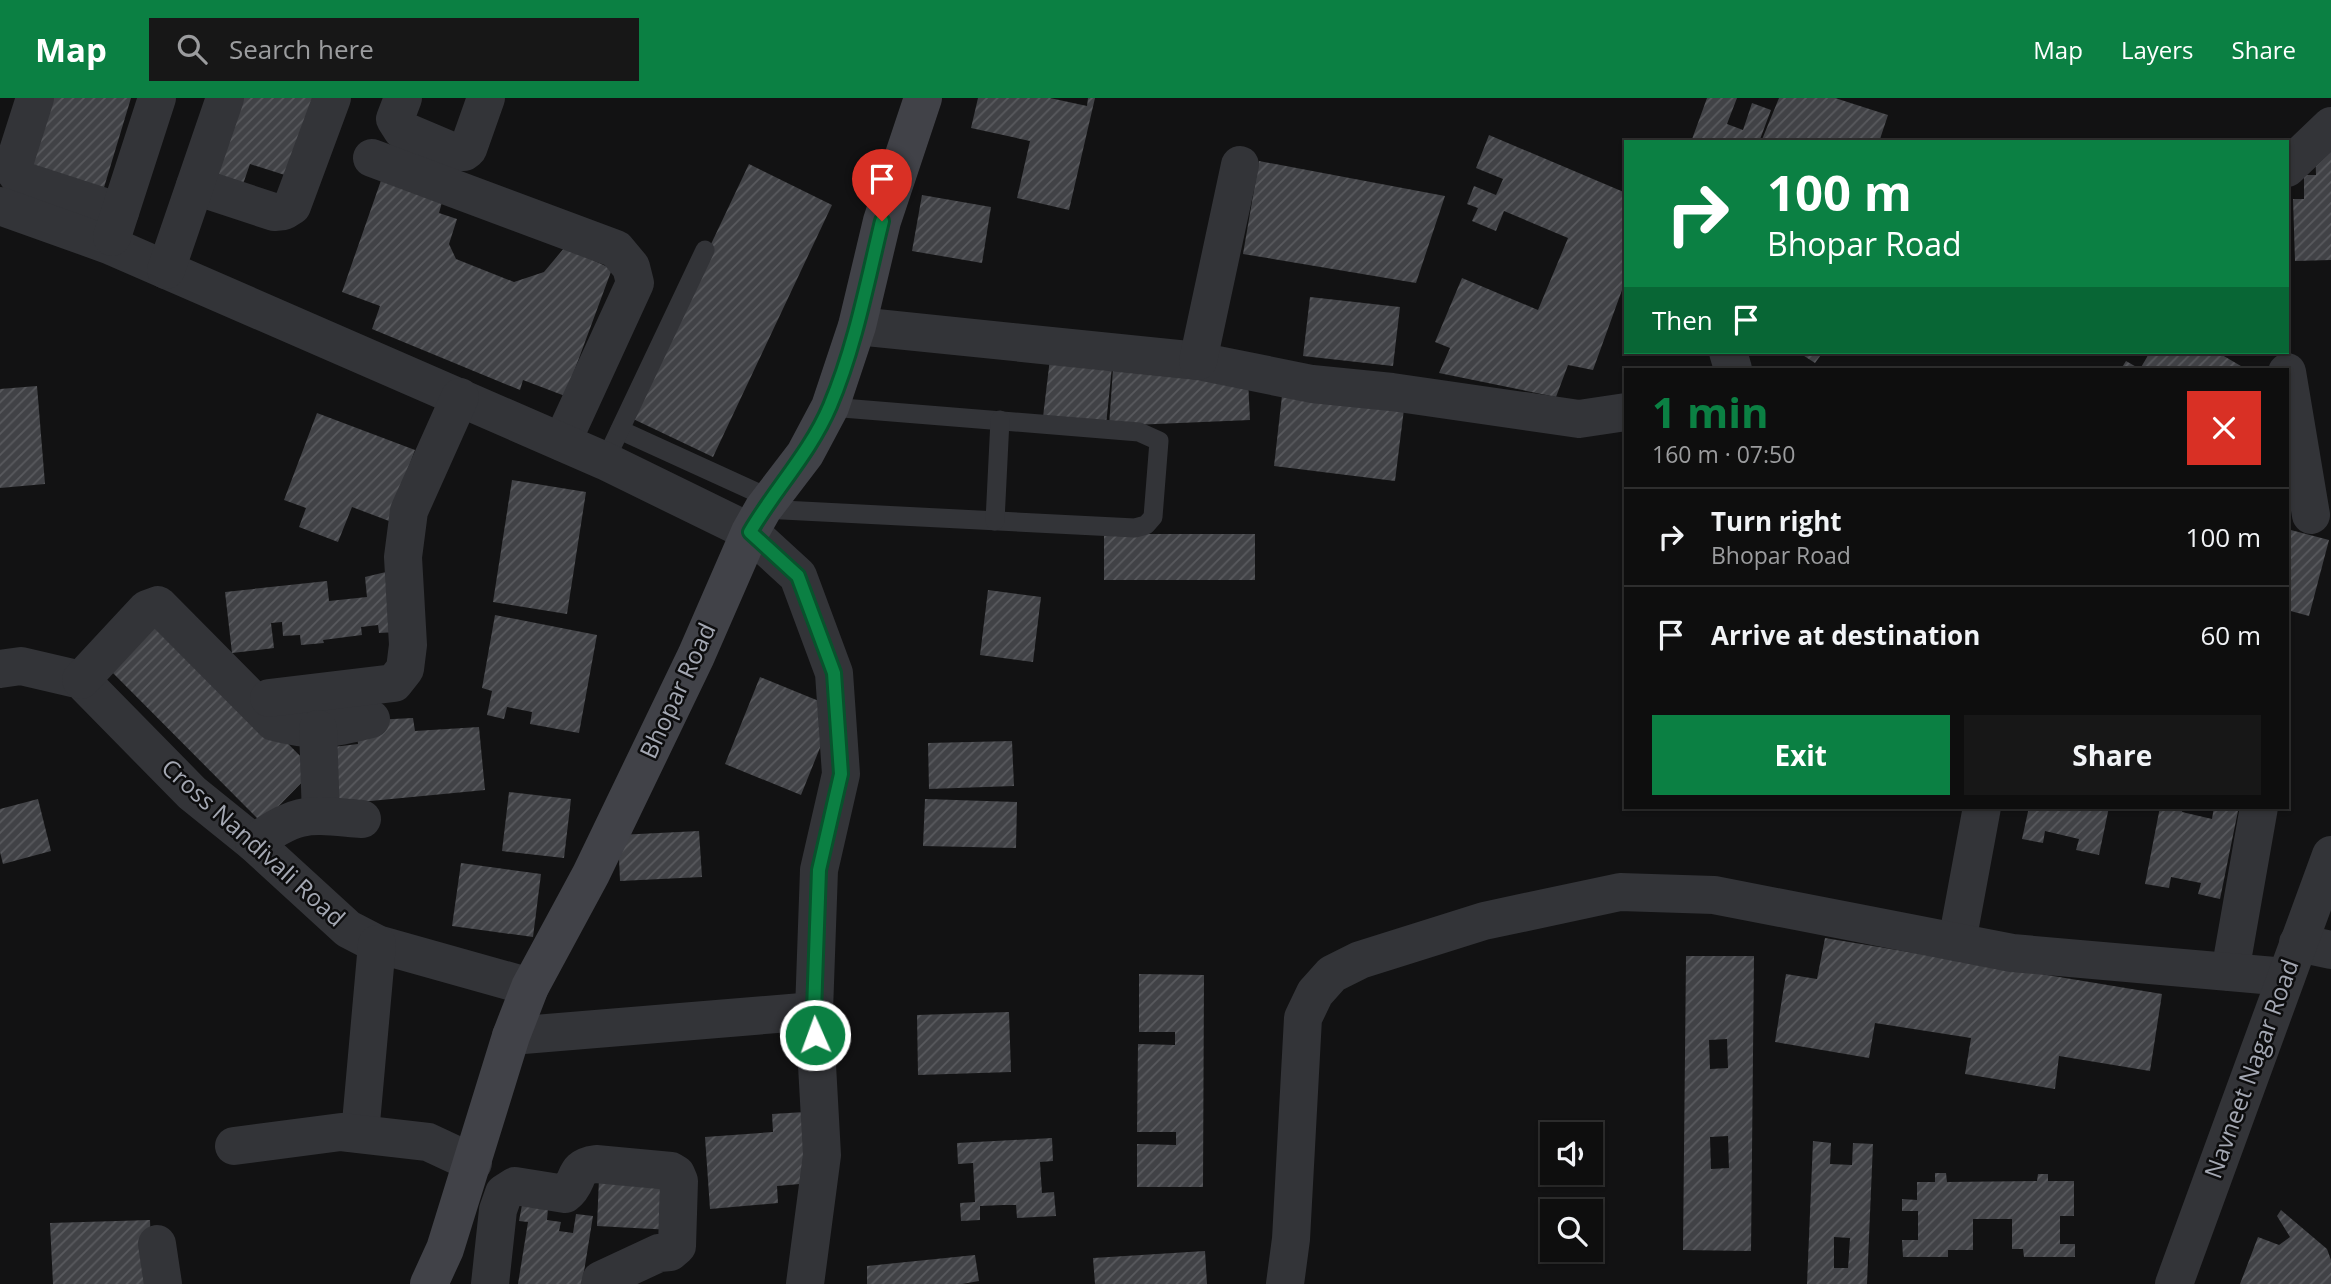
<!DOCTYPE html>
<meta charset="utf-8">
<style>
:root{--surface:#0e0e0e;--page:#171717;--text:#f1f3f6;--muted:#9b9c9e;--line:#2e2e2e;--accent:#0b8043}
body{margin:0;font-family:"Open Sans",sans-serif;background:var(--page);color:var(--text);height:100vh;display:flex;flex-direction:column;font-size:26px;white-space:nowrap}
*{box-sizing:border-box;margin:0}
p{font-size:23px;color:var(--muted)}
.icon{flex:none;width:38px;height:38px;fill:none;stroke:currentColor;stroke-width:2;stroke-linecap:round;stroke-linejoin:round}
.map{position:relative;flex:1;overflow:hidden}
.side{position:absolute;left:1624px;top:270px;width:665px;height:441px;display:flex;flex-direction:column;background:var(--surface);border-radius:0px;box-shadow:0 2px 5px #0004,0 0 0 2px var(--line)}
.side>*{flex:none}
.hud{position:absolute;left:1624px;top:42px;width:665px;height:214px;border-radius:0px;box-shadow:0 2px 5px #0004,0 0 0 2px var(--line);background:#0b8043;color:#fff;overflow:hidden}
.fabs{position:absolute;left:1540px;top:1024px;display:grid;gap:14px}
.fabs a{display:grid;place-items:center;width:63px;height:63px;border-radius:0px;background:var(--surface);box-shadow:0 2px 5px #0004,0 0 0 2px var(--line);font-size:35px}
.pin{position:absolute;display:grid;place-items:center;width:60px;height:60px;color:#fff;margin:-72px -30px;border-radius:50% 50% 50% 0;rotate:-45deg;box-shadow:0 0 7px #0007}
.pin .icon{rotate:45deg}
.me{position:absolute;width:77px;margin:-38px;rotate:358deg;stroke-linejoin:round;filter:drop-shadow(0 0 5px #0008)}
.turn{display:flex;align-items:center;gap:24px;height:147px;padding:0 28px;font-size:32px}
.turn .icon{width:91px;height:91px;stroke-width:2.5}
.turn b{display:block;font-size:49px;line-height:60px}
.then{display:flex;align-items:center;height:66px;padding:0 28px;background:#0003;gap:14px;font-size:26px}
.round{display:grid;place-items:center;flex:none;width:74px;height:74px;border-radius:0px;background:var(--page)}
.summary{display:flex;align-items:center;justify-content:space-between;height:119px;padding:0 28px}
h1{font-size:42px;font-weight:700;line-height:52px;color:var(--accent)}
.button{display:flex;gap:14px;margin-top:auto;padding:14px 28px}
.button a{flex:1;height:80px;border-radius:0px;background:var(--accent);color:#fff;font-size:28px;font-weight:700;line-height:80px;text-align:center}
.button a+a{background:var(--page);color:var(--text)}
ul{padding:0;list-style:none}
li{display:flex;align-items:center;gap:21px;height:98px;padding:0 28px;border-top:2px solid var(--line)}
li div{flex:1}
li b{display:block;font-size:26px}
li em{font-style:normal}
header{display:flex;align-items:center;gap:42px;box-sizing:border-box;height:98px;padding:0 35px;background:var(--accent);color:#fff}
header strong{font-size:33px}
nav{display:flex;gap:38px;margin-inline-start:auto;font-size:24px}
.search{width:490px;height:63px;background:var(--page);display:flex;align-items:center;gap:18px;box-sizing:border-box;padding:0 24px;border-radius:0px;color:var(--muted);font-size:26px}
.map>svg:first-child{display:block}
.building{fill:url(#building-hatch);fill-rule:evenodd}
.lines{fill:none;stroke-linecap:round;stroke-linejoin:round}
.lane{stroke:#333438;stroke-width:19}
.street{stroke:#333438;stroke-width:38}
.secondary{stroke:#414248;stroke-width:38}
.route-casing{stroke:#07532c;stroke-width:18}
.route{stroke:#0b8043;stroke-width:12}
.labels{text-anchor:middle;stroke-width:5;stroke-linejoin:round;paint-order:stroke}
.street-label{font-size:24px;fill:#a4a8b3;stroke:#0d0d0e}
</style>
<header>
<strong>Map</strong>
<div class="search"><svg class="icon" aria-label="search" viewBox="0 0 24 24"><circle cx="10" cy="10" r="6"/><path d="M15 15l6 6"/></svg>Search here</div>
<nav><a>Map</a><a>Layers</a><a>Share</a></nav>
</header>
<div class="map">
<svg width="2331" height="1186" viewBox="0 0 2331 1186">
<defs>
<pattern id="building-hatch" width="6" height="6" patternUnits="userSpaceOnUse" patternTransform="scale(1.75)"><rect width="6" height="6" fill="#414246"/><path d="M-1 1l2-2M0 6l6-6M5 7l2-2" fill="none" stroke="#595a5e"/></pattern>
</defs>
<rect width="100%" height="100%" fill="#121213"/>
<g class="building">
<polygon points="52,0 131,0 102,96 30,73"/>
<polygon points="235,0 313,0 288,78 250,66 241,92 209,81"/>
<polygon points="978,0 1050,0 1087,8 1088,0 1095,0 1069,112 1017,100 1030,43 971,30"/>
<polygon points="1707,0 1737,0 1727,26 1743,32 1752,5 1771,12 1759,44 1691,44"/>
<polygon points="1779,0 1835,0 1888,17 1879,44 1761,44"/>
<polygon points="1489,37 1626,95 1626,181 1593,272 1568,267 1556,299 1439,275 1450,250 1435,244 1462,180 1538,212 1568,140 1504,113 1496,133 1472,123 1478,110 1467,106 1474,88 1496,97 1503,81 1476,70"/>
<polygon points="2315,46 2331,46 2331,162 2295,163 2293,101 2304,101 2304,77 2316,77"/>
<polygon points="1259,63 1445,98 1416,185 1243,156"/>
<polygon points="749,66 832,107 713,359 629,319"/>
<polygon points="385,71 446,90 439,115 457,121 449,146 456,161 514,184 544,174 565,149 612,171 565,298 523,282 520,292 372,231 380,208 342,194"/>
<polygon points="922,97 991,109 982,165 912,153"/>
<polygon points="1310,199 1400,209 1393,268 1303,258"/>
<polygon points="1051,252 1113,259 1106,327 1043,319"/>
<polygon points="1798,254 1823,254 1815,265"/>
<polygon points="2150,254 2217,254 2246,271 2121,271 2126,263 2140,271"/>
<polygon points="1113,271 1248,282 1250,322 1109,328"/>
<polygon points="37,288 45,386 0,390 0,291"/>
<polygon points="1283,289 1405,303 1395,383 1274,368"/>
<polygon points="317,315 415,352 389,423 352,409 338,444 299,429 306,410 284,402"/>
<polygon points="512,382 586,394 567,516 493,504"/>
<polygon points="2287,431 2329,442 2309,518 2287,512"/>
<rect x="1104" y="436" width="151" height="46"/>
<polygon points="386,474 396,534 379,535 378,527 361,529 362,537 323,542 324,545 301,547 300,537 283,538 282,524 271,525 274,550 232,555 225,494 327,483 329,503 367,499 365,479"/>
<polygon points="988,492 1041,499 1033,564 980,557"/>
<polygon points="155,511 314,672 262,725 102,564"/>
<polygon points="495,517 597,537 579,635 530,626 532,614 507,609 504,621 487,617 492,593 482,590"/>
<polygon points="760,579 836,610 801,697 725,666"/>
<polygon points="413,620 415,633 479,629 485,692 329,707 325,650 358,646 357,637 373,622"/>
<polygon points="1012,643 1014,688 929,691 928,645"/>
<polygon points="509,694 571,701 564,760 502,753"/>
<polygon points="38,701 51,753 3,766 0,754 0,711"/>
<polygon points="925,701 1017,704 1016,750 923,748"/>
<polygon points="2029,709 2109,709 2099,757 2076,752 2079,741 2045,733 2043,745 2022,741"/>
<polygon points="2160,709 2183,709 2182,714 2212,721 2214,709 2238,713 2220,801 2198,796 2201,785 2171,779 2169,790 2145,786"/>
<polygon points="699,733 702,779 620,783 618,737"/>
<polygon points="461,765 541,776 533,839 452,828"/>
<polygon points="1825,840 2162,896 2150,973 2059,958 2055,991 1965,976 1971,940 1875,925 1869,960 1775,944 1786,876 1817,881"/>
<path d="M 1686,858 L 1754,858 L 1751,1153 L 1683,1152 ZM 1727,941 L 1728,970 L 1710,971 L 1709,942 ZM 1728,1038 L 1729,1070 L 1711,1071 L 1710,1039 Z"/>
<polygon points="1139,876 1204,877 1203,1089 1137,1089 1137,1046 1176,1047 1176,1034 1137,1034 1138,946 1175,947 1175,934 1139,934"/>
<polygon points="1009,914 1011,974 918,977 917,917"/>
<polygon points="805,1014 811,1085 777,1088 778,1105 710,1111 705,1039 773,1034 772,1016"/>
<polygon points="1052,1040 1053,1063 1040,1064 1042,1095 1054,1094 1056,1118 1017,1120 1016,1107 1003,1107 980,1108 980,1122 961,1123 960,1105 975,1104 973,1065 958,1066 957,1045"/>
<path d="M 1813,1043 L 1831,1045 L 1830,1066 L 1852,1067 L 1853,1045 L 1873,1046 L 1867,1186 L 1807,1186 ZM 1834,1139 L 1850,1140 L 1848,1170 L 1834,1170 Z"/>
<polygon points="1935,1075 1946,1075 1947,1084 2037,1083 2038,1076 2048,1076 2048,1083 2074,1083 2074,1118 2060,1118 2060,1146 2075,1146 2075,1159 2024,1159 2023,1151 2012,1151 2012,1121 1973,1121 1973,1152 1948,1152 1948,1159 1903,1159 1902,1142 1918,1142 1918,1113 1902,1113 1902,1101 1917,1102 1917,1084 1935,1084"/>
<polygon points="599,1080 674,1084 672,1132 597,1128"/>
<polygon points="522,1107 548,1111 547,1122 561,1124 559,1133 573,1135 576,1116 593,1118 582,1186 518,1186 528,1124 519,1123"/>
<polygon points="2281,1112 2327,1151 2331,1162 2331,1186 2240,1186 2258,1139 2279,1147 2290,1139 2277,1118"/>
<polygon points="150,1122 152,1186 53,1186 50,1125"/>
<polygon points="1205,1153 1207,1186 1095,1186 1093,1160"/>
<polygon points="975,1157 979,1183 962,1186 867,1186 867,1168"/>
</g>
<g class="lines">
<g class="lane">
<polyline points="620,332 771,401"/>
<polyline points="605,363 705,152"/>
<polyline points="763,411 1135,430 1146,427 1153,419 1159,343 1139,334 830,309"/>
<polyline points="995,423 1000,322"/>
</g>
<g class="street">
<polyline points="35,0 14,66 16,75 21,82 120,114"/>
<polyline points="403,0 395,21 402,32 454,54 464,54 468,51 486,0"/>
<polyline points="372,60 616,151 631,169 635,185 562,344"/>
<polyline points="2287,70 2331,28"/>
<polyline points="195,88 274,114 284,113 292,108 332,0"/>
<polyline points="0,108 109,147 605,363 750,434 798,478 834,575 841,676 819,772 814,913 822,1057 805,1186"/>
<polyline points="112,139 157,0"/>
<polyline points="166,172 225,0"/>
<polyline points="857,228 1198,263 1312,286 1392,294 1579,321 1626,314"/>
<polyline points="1728,254 1733,271"/>
<polyline points="1198,263 1240,67"/>
<polyline points="2287,274 2311,417"/>
<polyline points="0,571 21,568 81,582 192,695 254,745 348,831 377,846 530,889"/>
<path d="M 81,582 L 147,511 L 158,507 L 274,624 C 315,635 331,631 371,621"/>
<polyline points="269,600 394,585 405,571 408,547 403,459 409,413 460,299"/>
<polyline points="318,631 321,718"/>
<path d="M 254,745 C 299,712 309,717 362,721"/>
<polyline points="1957,844 1982,709"/>
<polyline points="2298,845 2331,852"/>
<polyline points="2230,874 2259,709"/>
<polyline points="511,938 814,913"/>
<polyline points="360,1036 377,846"/>
<polyline points="234,1048 341,1034 428,1044 473,1065"/>
<polyline points="157,1146 163,1186"/>
<path d="M 490,1186 L 498,1112 L 504,1095 L 515,1088 L 565,1096 C 581,1084 571,1069 596,1066 L 671,1073 L 676,1076 L 679,1083 L 677,1148 L 670,1154 L 659,1155 L 601,1182 L 600,1186"/>
<polyline points="1285,1186 1291,1141 1303,920 1315,895 1332,876 1360,862 1484,823 1620,794 1714,797 2012,855 2286,879"/>
<polyline points="2174,1186 2331,757"/>
</g>
<polyline class="secondary" points="429,1186 445,1151 511,938 530,889 591,776 696,558 750,434 763,411 805,356 830,309 857,228 882,123 923,0"/>
</g>
<g class="lines">
<defs>
<path id="route" d="M 815,937 L 814,913 L 819,772 L 841,676 L 834,575 L 798,478 L 750,434 C 775,391 810,355 830,308 C 855,249 867,185 882,123"/>
</defs>
<use href="#route" class="route-casing"/>
<use href="#route" class="route"/>
</g>
<g class="labels">
<g class="street-label">
<text transform="translate(678 593) rotate(-65)" y="8">Bhopar Road</text>
<text transform="translate(253 745) rotate(42)" y="8">Cross Nandivali Road</text>
<text transform="translate(2252 971) rotate(-70)" y="8">Navneet Nagar Road</text>
</g>
</g>
</svg>
<div class="fabs">
<a><svg class="icon" aria-label="sound" viewBox="0 0 24 24"><path d="M4 9h4l5-4v14l-5-4H4zM17 9q2 3 0 6"/></svg></a>
<a><svg class="icon" aria-label="search" viewBox="0 0 24 24"><circle cx="10" cy="10" r="6"/><path d="M15 15l6 6"/></svg></a>
</div>
<div class="pin" style="left:882px;top:123px;background:#d93025"><svg class="icon" aria-label="arrive" viewBox="0 0 24 24"><path d="M6 21V4h12l-3 4 3 4H6"/></svg></div>
<svg class="me" style="left:815px;top:937px" viewBox="-20 -20 40 40"><circle r="17" fill="#0b8043" stroke="#fff" stroke-width="3"/><path d="M0-11L8 9 0 5-8 9z" fill="#fff"/></svg>
<div class="hud">
<div class="turn"><svg class="icon" aria-label="right" viewBox="0 0 24 24"><path d="M7 20v-9h11M14 6l5 5-5 5"/></svg><div><b>100 m</b>Bhopar Road</div></div>
<div class="then">Then<svg class="icon" aria-label="arrive" viewBox="0 0 24 24"><path d="M6 21V4h12l-3 4 3 4H6"/></svg></div>
</div>
<section class="side">
<div class="summary"><div><h1>1 min</h1><p>160 m · 07:50</p></div><a class="round" style="background:#d93025;color:#fff"><svg class="icon" aria-label="close" viewBox="0 0 24 24"><path d="M6 6l12 12M18 6L6 18"/></svg></a></div>
<ul>
<li><svg class="icon" aria-label="right" viewBox="0 0 24 24"><path d="M7 20v-9h11M14 6l5 5-5 5"/></svg><div><b>Turn right</b><p>Bhopar Road</p></div><em>100 m</em></li>
<li><svg class="icon" aria-label="arrive" viewBox="0 0 24 24"><path d="M6 21V4h12l-3 4 3 4H6"/></svg><div><b>Arrive at destination</b></div><em>60 m</em></li>
</ul>
<div class="button"><a>Exit</a><a>Share</a></div>
</section>
</div>
